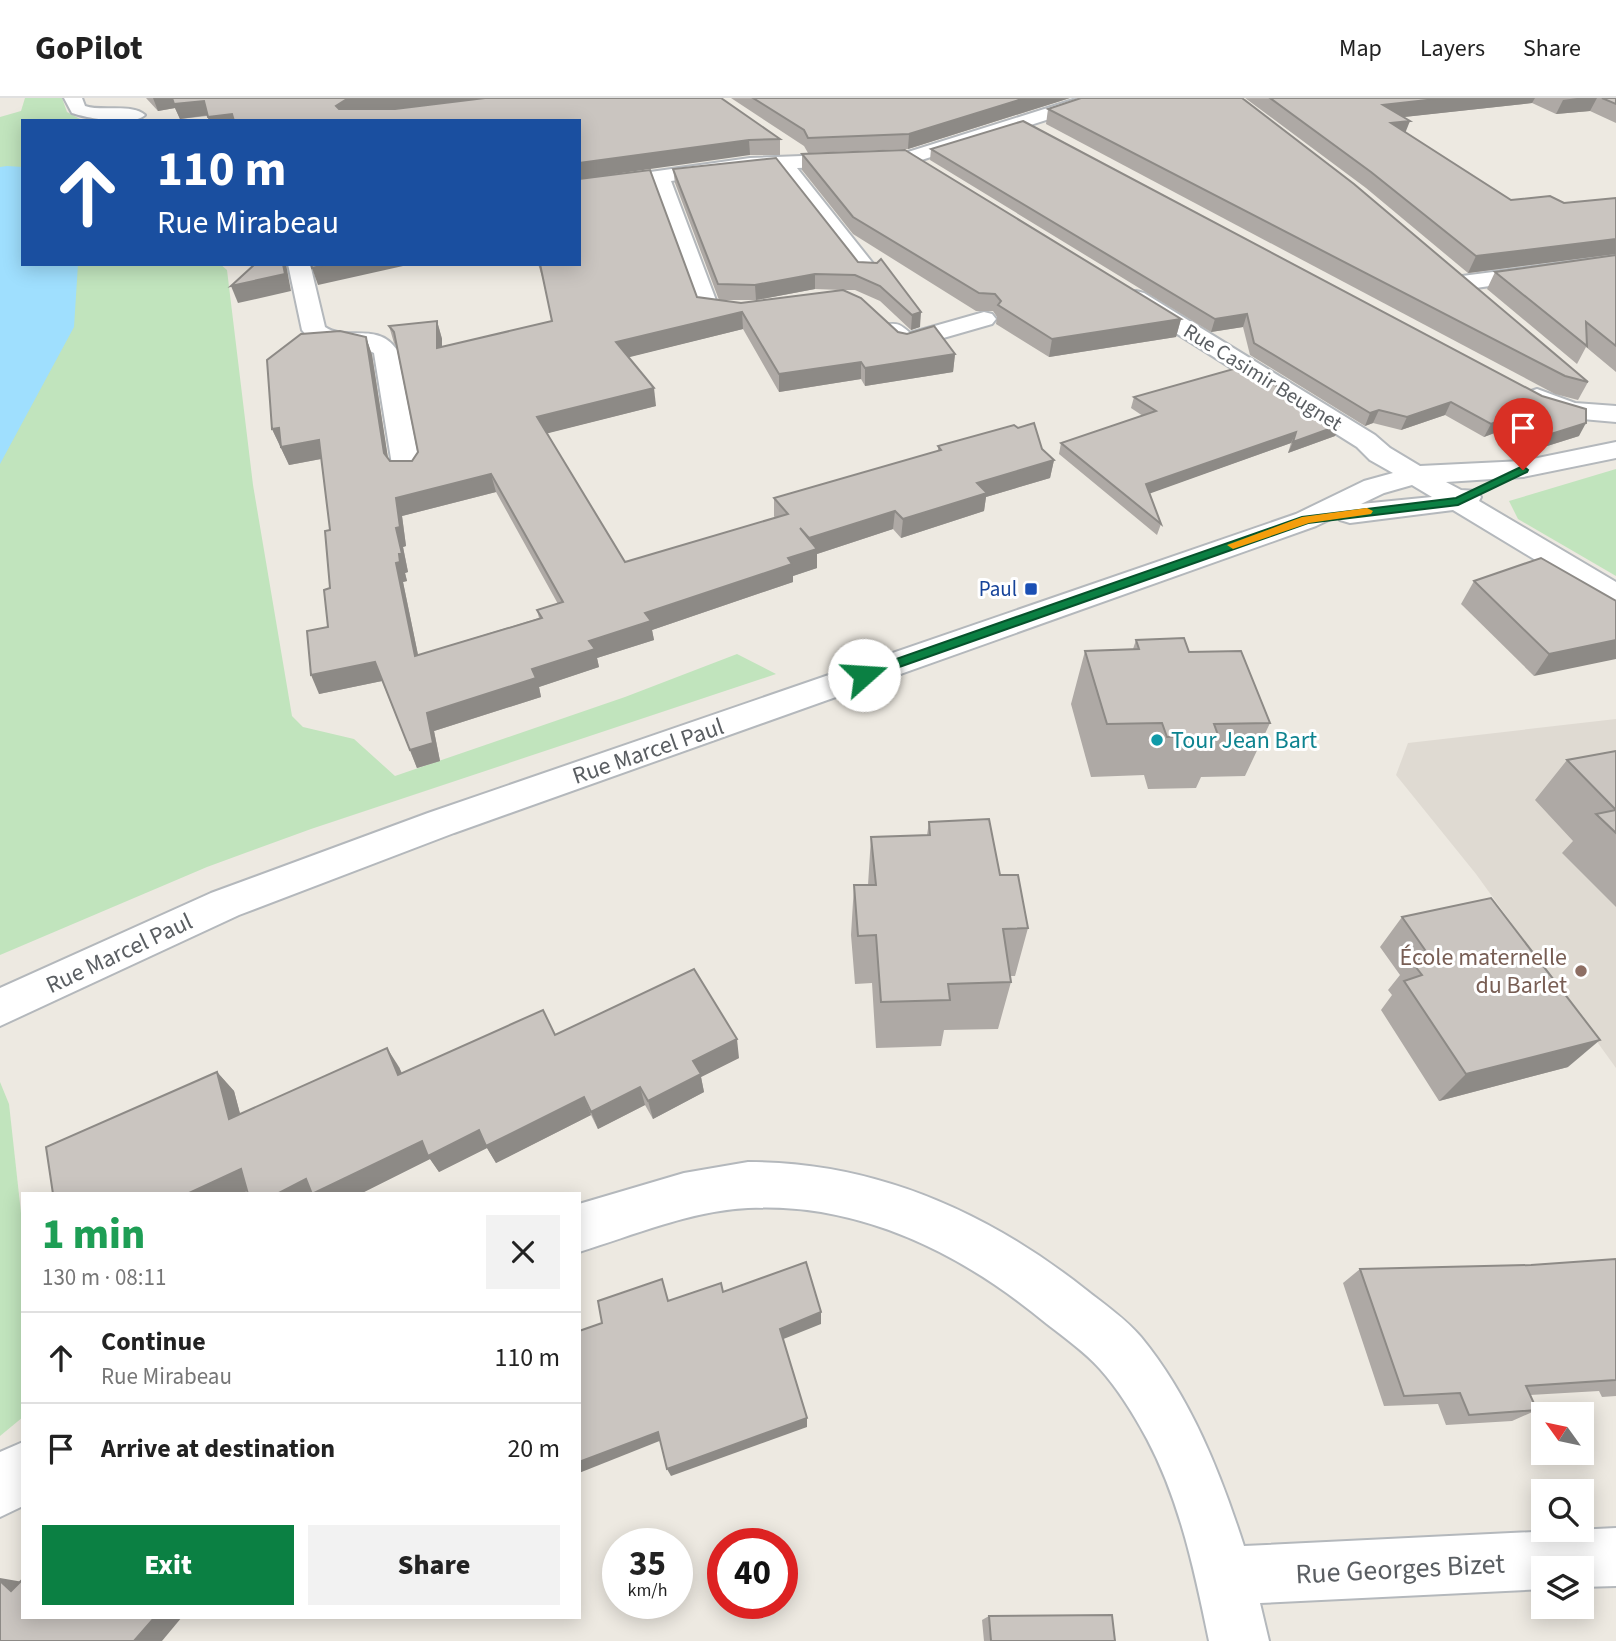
<!DOCTYPE html>
<meta charset="utf-8">
<style>
:root{--surface:#fff;--page:#f2f2f2;--text:#222;--muted:#767676;--line:#e0e0e0;--accent:#0b8043}
body{margin:0;font-family:"Source Sans 3",sans-serif;background:var(--page);color:var(--text);height:100vh;display:flex;flex-direction:column;font-size:26px;white-space:nowrap}
*{box-sizing:border-box;margin:0}
p{font-size:23px;color:var(--muted)}
.icon{flex:none;width:38px;height:38px;fill:none;stroke:currentColor;stroke-width:2;stroke-linecap:round;stroke-linejoin:round}
.map{position:relative;flex:1;overflow:hidden}
.sheet{position:absolute;left:21px;top:1094px;width:560px;height:427px;display:flex;flex-direction:column;background:var(--surface);border-radius:0px;box-shadow:0 4px 18px #0003}
.sheet>*{flex:none}
.banner{position:absolute;left:21px;top:21px;width:560px;height:147px;border-radius:0px;box-shadow:0 4px 18px #0003;background:#1a4fa0;color:#fff;overflow:hidden}
.needle{width:46px;rotate:303deg}
.tools{position:absolute;left:1531px;top:1304px;display:grid;gap:14px}
.tools a{display:grid;place-items:center;width:63px;height:63px;border-radius:0px;background:var(--surface);box-shadow:0 4px 18px #0003;font-size:35px}
.speed{position:absolute;left:602px;top:1430px;display:flex;gap:14px;font-size:35px;font-weight:700;text-align:center}
.speed>*{display:grid;place-content:center;width:91px;height:91px;border-radius:50%;background:var(--surface);box-shadow:0 4px 18px #0003;line-height:1}
.speed small{font-size:18px;font-weight:400}
.speed .limit{border:10px solid #d22;background:#fff;color:#111}
.pin{position:absolute;display:grid;place-items:center;width:60px;height:60px;color:#fff;margin:-72px -30px;border-radius:50% 50% 50% 0;rotate:-45deg;box-shadow:0 0 7px #0007}
.pin .icon{rotate:45deg}
.me{position:absolute;width:77px;margin:-38px;rotate:71deg;stroke-linejoin:round;filter:drop-shadow(0 0 5px #0008)}
.turn{display:flex;align-items:center;gap:24px;height:147px;padding:0 21px;font-size:32px}
.turn .icon{width:91px;height:91px;stroke-width:2.5}
.turn b{display:block;font-size:49px;line-height:60px}
.round{display:grid;place-items:center;flex:none;width:74px;height:74px;border-radius:0px;background:var(--page)}
.head{display:flex;align-items:center;justify-content:space-between;height:119px;padding:0 21px}
h1{font-size:42px;font-weight:800;line-height:52px;color:#1e9e55}
.cta{display:flex;gap:14px;margin-top:auto;padding:14px 21px}
.cta a{flex:1;height:80px;border-radius:0px;background:var(--accent);color:#fff;font-size:28px;font-weight:800;line-height:80px;text-align:center}
.cta a+a{background:var(--page);color:var(--text)}
ul{padding:0;list-style:none}
li{display:flex;align-items:center;gap:21px;height:91px;padding:0 21px;border-top:2px solid var(--line)}
li div{flex:1}
li b{display:block;font-size:26px}
li em{font-style:normal}
header{display:flex;align-items:center;gap:42px;box-sizing:border-box;height:98px;padding:0 35px;background:var(--surface);border-bottom:2px solid var(--line)}
header strong{font-size:33px}
nav{display:flex;gap:38px;margin-inline-start:auto;font-size:24px}
.map>svg:first-child{display:block}
.education{fill:#dfdad2}
.green{fill:#c1e4bd}
.water{fill:#9fdffe}
.lines{fill:none;stroke-linecap:round;stroke-linejoin:round}
.minor-casing{stroke:#b4b8bc;stroke-width:4}
.minor{fill:#fff;fill-rule:evenodd}
.wall{fill:#aea9a5;fill-rule:evenodd}
.shaded-wall{fill:#8d8a86}
.building{fill:#cac5c0;stroke:#8d8a86;stroke-width:2;fill-rule:evenodd}
.route{fill:#0b8043;stroke:#07532c;stroke-width:2}
.slow{fill:#f59e0b}
.transit-dot{fill:#1a4fb4;stroke:#fff;stroke-width:2.5}
.culture-dot{fill:#0f9aa8;stroke:#fff;stroke-width:2.5}
.education-dot{fill:#8d6e63;stroke:#fff;stroke-width:2.5}
.labels{text-anchor:middle;stroke-width:6;stroke-linejoin:round;paint-order:stroke}
.far-street-label{font-size:21px;fill:#5a5e62;stroke:#fff}
.far-transit-label{font-size:21px;fill:#164399;stroke:#fff;text-anchor:end}
.culture-label{font-size:24px;fill:#0d838f;stroke:#fff;text-anchor:start}
.street-label{font-size:24px;fill:#5a5e62;stroke:#fff}
.education-label{font-size:24px;fill:#785e54;stroke:#fff;text-anchor:end}
.near-street-label{font-size:28px;fill:#5a5e62;stroke:#fff}
</style>
<header>
<strong>GoPilot</strong>
<nav><a>Map</a><a>Layers</a><a>Share</a></nav>
</header>
<div class="map">
<svg width="1616" height="1543" viewBox="0 0 1616 1543">
<rect width="100%" height="100%" fill="#ede9e1"/>
<polygon class="education" points="1616,621 1616,970 1476,776 1396,677 1408,645"/>
<g class="green">
<polygon points="25,0 62,0 67,14 80,21 97,23 23,23 23,166 220,166 227,172 253,387 292,618 303,629 354,641 395,678 625,599 737,556 776,576 311,731 207,769 0,857 0,19 21,13"/>
<polygon points="1616,371 1616,478 1518,421 1509,403"/>
<polygon points="0,984 9,1006 23,1133 23,1319 0,1338"/>
</g>
<polygon class="water" points="7,68 23,69 23,166 78,166 74,229 0,366 0,69"/>
<g class="lines">
<defs>
<g id="minor">
<path d="M 64,0 L 82,0 L 85,8 C 102,14 132,5 145,17 C 133,29 87,20 72,15 Z"/>
<path d="M 1079,0 L 1105,0 L 1102,4 L 909,66 L 797,70 L 879,173 L 876,178 L 860,178 L 778,71 L 750,72 L 671,83 L 717,205 L 756,208 L 759,213 L 756,218 C 736,223 718,221 699,214 L 653,85 L 579,96 L 579,84 L 750,60 L 908,54 Z"/>
<polygon points="1616,158 1616,170 1462,192 1454,190 1451,185 1454,180 1462,178"/>
<path d="M 288,166 L 310,166 L 325,229 C 347,244 377,223 397,252 L 421,373 L 417,379 L 407,381 L 397,379 L 393,373 L 374,255 C 351,241 320,257 302,232 Z"/>
<path d="M 1136,193 L 1144,195 L 1375,337 L 1390,350 L 1420,368 L 1523,363 L 1616,344 L 1616,360 L 1523,379 L 1446,384 L 1461,392 L 1477,393 L 1481,399 L 1479,403 L 1616,484 L 1616,507 L 1605,504 L 1453,412 L 1350,425 L 1340,422 L 1337,418 L 1316,428 L 454,735 L 239,817 L 0,928 L 0,890 L 211,795 L 428,715 L 1296,416 L 1364,383 L 1393,375 L 1370,362 L 1357,349 L 1128,205 L 1125,200 L 1128,195 ZM 1412,387 L 1432,399 L 1361,406 L 1384,395 Z"/>
<path d="M 984,214 L 992,216 L 996,221 L 992,226 L 905,251 L 897,249 L 881,232 L 885,227 C 897,224 901,227 910,235 Z"/>
<polygon points="1537,291 1575,305 1616,308 1616,324 1571,320 1528,304 1524,299 1528,294"/>
<path d="M 748,1064 C 875,1064 986,1113 1085,1191 C 1104,1206 1126,1221 1141,1239 C 1191,1300 1220,1374 1244,1448 L 1616,1430 L 1616,1488 L 1582,1489 L 1582,1470 L 1544,1470 L 1544,1491 L 1260,1505 L 1269,1543 L 1209,1543 C 1195,1475 1180,1403 1147,1341 C 1134,1317 1118,1291 1100,1271 C 1085,1254 1065,1240 1047,1226 C 963,1156 860,1104 748,1110 C 690,1113 634,1137 579,1154 L 579,1106 L 684,1075 Z"/>
<polygon points="23,1344 23,1408 0,1419 0,1354"/>
</g>
</defs>
<use href="#minor" class="minor-casing"/>
<use href="#minor" class="minor"/>
</g>
<g class="wall">
<polygon points="146,0 482,0 780,41 780,57 750,57 579,23 209,23 207,18 180,21 175,10 158,13"/>
<polygon points="731,0 1070,0 908,51 808,55 804,48"/>
<polygon points="1245,0 1616,0 1616,25 1590,13 1556,16 1532,5 1403,19 1406,35 1511,102 1564,105 1616,100 1616,156 1468,175 1366,90"/>
<polygon points="1048,11 1588,284 1578,302 1555,296 1046,26"/>
<polygon points="931,51 1579,338 1544,349 1526,340 1506,340 1497,334 1484,339 1445,317 1401,332 1373,325 1365,328 1250,257 1243,229 1211,234 930,62"/>
<polygon points="802,56 1181,221 1176,239 1049,259 996,226 997,219 993,213 976,213 853,136 802,72"/>
<path d="M 673,71 L 858,164 L 877,165 L 881,161 L 920,229 L 911,232 L 880,203 L 855,192 L 844,192 L 898,234 L 955,256 L 953,274 L 865,288 L 861,281 L 779,294 L 743,231 L 628,259 L 656,308 L 547,335 L 625,464 L 775,420 L 774,418 L 774,400 L 938,353 L 938,348 L 1042,351 L 1054,362 L 1050,380 L 986,399 L 984,413 L 901,440 L 893,431 L 817,456 L 817,470 L 793,478 L 793,484 L 652,532 L 654,542 L 597,560 L 599,569 L 539,589 L 541,599 L 434,633 L 440,663 L 417,670 L 382,583 L 319,596 L 328,529 L 330,490 L 330,432 L 321,361 L 289,367 L 272,331 L 366,239 L 372,257 L 388,361 L 390,363 L 412,363 L 418,354 L 397,249 L 394,245 L 389,228 L 437,223 L 442,241 L 442,249 L 552,223 L 545,188 L 538,166 L 579,166 L 697,199 L 741,205 L 841,192 L 815,191 L 756,202 L 719,202 L 675,85 ZM 496,394 L 558,506 L 537,512 L 539,520 L 418,557 L 403,484 L 407,483 L 405,475 L 408,474 L 403,449 L 406,448 L 402,418 Z"/>
<polygon points="1616,157 1616,274 1586,249 1577,266 1487,191 1495,174"/>
<polygon points="1134,299 1340,327 1335,338 1288,355 1291,345 1149,395 1161,426 1157,437 1059,356 1061,345 1143,318 1131,310"/>
<polygon points="1474,483 1616,503 1534,578 1461,506"/>
<polygon points="1136,542 1189,554 1270,625 1245,678 1201,679 1196,690 1148,691 1144,677 1091,679 1071,606 1085,553 1133,551"/>
<polygon points="1616,653 1616,809 1562,755 1573,743 1535,702 1567,662"/>
<polygon points="929,724 1000,777 1028,830 1015,878 1010,878 1011,884 998,931 944,932 941,948 876,950 872,885 855,886 851,837 854,787 868,787 871,739 927,737"/>
<polygon points="1402,819 1568,969 1439,1003 1381,912 1392,897 1388,892 1400,877 1380,849"/>
<polygon points="555,937 739,960 701,979 704,994 653,1021 645,1007 598,1031 591,1017 496,1065 487,1050 439,1074 430,1061 360,1096 248,1096 247,1093 241,1096 53,1096 217,974 234,993 240,1016 399,969 402,975"/>
<polygon points="1616,1161 1616,1298 1602,1299 1599,1293 1530,1297 1537,1312 1512,1323 1446,1327 1438,1306 1384,1308 1343,1185 1360,1171 1531,1167"/>
<polygon points="989,1518 1115,1543 984,1543 982,1522"/>
</g>
<g class="shaded-wall">
<polygon points="153,0 173,0 204,3 209,17 180,21 175,10 158,13"/>
<polygon points="352,0 482,0 340,23 336,8 347,1"/>
<polygon points="1025,0 1070,0 908,51 909,36"/>
<polygon points="1445,0 1535,0 1532,5 1377,22 1383,7"/>
<polygon points="1577,0 1597,0 1590,13 1556,16 1563,2"/>
<polygon points="232,16 234,23 209,23 208,19"/>
<polygon points="1410,23 1404,38 1391,25"/>
<polygon points="749,42 750,57 579,81 579,65"/>
<polygon points="1616,141 1616,156 1468,175 1476,158"/>
<polygon points="283,166 286,166 291,193 238,205 231,188"/>
<polygon points="330,166 412,166 318,187 312,170"/>
<polygon points="815,176 815,191 756,202 755,187"/>
<polygon points="742,214 743,231 618,262 616,244"/>
<polygon points="921,214 920,229 911,232 912,217"/>
<polygon points="1247,216 1243,229 1211,234 1215,221"/>
<polygon points="1181,221 1176,239 1049,259 1052,241"/>
<polygon points="437,223 442,241 442,267 437,250"/>
<polygon points="366,239 372,257 390,373 384,355"/>
<polygon points="955,256 953,274 865,288 865,270"/>
<polygon points="861,264 861,281 779,294 779,276"/>
<polygon points="654,290 656,308 541,337 537,319"/>
<polygon points="1451,304 1445,317 1401,332 1407,319"/>
<polygon points="1379,312 1373,325 1365,328 1370,315"/>
<polygon points="1503,321 1497,334 1484,339 1491,326"/>
<polygon points="1586,325 1579,338 1544,349 1551,336"/>
<polygon points="1340,327 1335,338 1288,355 1293,344"/>
<polygon points="279,330 319,342 326,360 289,367 272,331"/>
<polygon points="1296,334 1291,345 1143,398 1146,386"/>
<polygon points="1054,362 1050,380 986,399 984,413 901,440 903,421 977,385"/>
<polygon points="491,376 496,394 402,418 406,448 403,449 408,474 405,475 407,483 403,484 422,576 415,558 396,465 396,400"/>
<polygon points="895,413 893,431 817,456 817,470 793,478 793,484 652,532 654,542 597,560 599,569 539,589 541,599 434,633 440,663 417,670 410,652 427,615 532,571 645,515 788,460 809,440"/>
<polygon points="1616,542 1616,561 1534,578 1549,556"/>
<polygon points="375,564 382,583 319,596 311,577"/>
<polygon points="737,941 739,960 701,979 704,994 653,1021 648,1003 693,963"/>
<polygon points="1600,942 1568,969 1439,1003 1466,976"/>
<polygon points="387,950 399,969 410,995 398,977"/>
<polygon points="217,974 234,993 246,1038 229,1021"/>
<polygon points="640,989 645,1007 598,1031 591,1014"/>
<polygon points="584,999 591,1017 496,1065 487,1050 439,1074 430,1061 360,1096 277,1096 306,1081 422,1043 479,1032"/>
<polygon points="241,1071 259,1087 241,1096 187,1096"/>
<polygon points="821,1214 821,1226 781,1242 780,1231"/>
<polygon points="807,1320 807,1329 671,1378 667,1371"/>
<polygon points="658,1334 662,1342 579,1375 579,1364"/>
<polygon points="0,1480 23,1484 11,1493 0,1483"/>
<polygon points="155,1519 182,1519 162,1543 134,1543"/>
</g>
<g class="building">
<polygon points="172,0 352,0 347,1 336,8 339,11 395,11 485,0 721,0 780,41 749,42 579,65 579,23 234,23 232,16 208,19 204,3 174,6"/>
<polygon points="753,0 1025,0 909,36 808,40 804,32"/>
<polygon points="1081,0 1242,0 1354,86 1588,284 1565,278 1048,11"/>
<polygon points="1270,0 1445,0 1383,7 1410,23 1391,25 1511,102 1550,98 1564,105 1616,100 1616,141 1476,158 1371,74"/>
<polygon points="1602,0 1616,0 1616,6"/>
<polygon points="1023,23 1542,298 1586,311 1586,325 1551,336 1533,327 1513,327 1503,321 1491,326 1451,304 1407,319 1379,312 1370,315 1254,245 1247,216 1215,221 931,51"/>
<polygon points="905,52 1181,221 1052,241 998,207 1001,203 995,196 979,195 853,119 802,56"/>
<polygon points="776,60 858,164 877,165 881,161 921,214 912,217 880,188 855,177 815,176 755,187 718,186 673,71"/>
<path d="M 650,72 L 697,199 L 741,205 L 843,192 L 861,200 L 898,234 L 907,236 L 934,228 L 955,256 L 865,270 L 861,264 L 779,276 L 742,214 L 616,244 L 654,290 L 537,319 L 625,464 L 788,416 L 774,400 L 941,352 L 938,348 L 1014,327 L 1018,330 L 1034,325 L 1042,351 L 1054,362 L 977,385 L 987,395 L 903,421 L 895,413 L 809,440 L 800,430 L 817,451 L 788,460 L 792,466 L 645,515 L 651,523 L 589,543 L 595,551 L 532,571 L 536,580 L 427,615 L 433,645 L 410,652 L 375,564 L 311,577 L 307,533 L 328,529 L 324,492 L 330,490 L 325,433 L 330,432 L 319,342 L 281,349 L 279,330 L 272,331 L 267,262 L 301,236 L 340,233 L 366,239 L 384,355 L 390,363 L 412,363 L 418,354 L 394,234 L 389,228 L 437,223 L 437,250 L 552,223 L 540,166 L 579,166 L 579,81 ZM 491,376 L 563,504 L 537,512 L 542,520 L 415,558 L 396,465 L 400,464 L 399,456 L 402,456 L 396,430 L 400,429 L 396,400 Z"/>
<polygon points="1616,157 1616,248 1586,224 1587,248 1495,174"/>
<polygon points="255,166 283,166 285,176 231,188"/>
<polygon points="311,166 330,166 312,170"/>
<polygon points="1244,268 1340,327 1293,344 1296,334 1146,386 1161,426 1061,345 1156,313 1134,299"/>
<polygon points="1541,460 1616,503 1616,542 1549,556 1474,483"/>
<polygon points="1184,540 1189,554 1241,553 1270,625 1214,626 1218,637 1167,639 1162,625 1107,626 1085,553 1139,551 1136,542"/>
<polygon points="1616,653 1616,735 1596,716 1616,712 1567,662"/>
<polygon points="989,721 1000,777 1018,777 1028,830 1003,831 1011,884 948,886 950,902 881,904 876,837 858,838 854,787 876,787 871,739 930,737 929,724"/>
<polygon points="1491,800 1600,942 1466,976 1404,883 1422,877 1411,863 1430,859 1402,819"/>
<polygon points="694,871 737,941 693,963 701,976 648,1003 640,989 591,1014 584,999 486,1048 479,1032 428,1058 422,1043 312,1096 306,1081 277,1096 248,1096 241,1071 187,1096 53,1096 46,1049 217,974 229,1021 387,950 398,977 543,912 555,937"/>
<polygon points="1616,1161 1616,1282 1526,1288 1537,1312 1469,1317 1460,1295 1404,1298 1360,1171 1531,1167"/>
<polygon points="806,1164 821,1214 780,1231 807,1320 667,1371 658,1334 579,1364 579,1233 602,1225 598,1203 662,1181 668,1203 721,1185 723,1194"/>
<polygon points="23,1481 23,1519 155,1519 134,1543 0,1543 0,1483 11,1493"/>
<polygon points="1112,1517 1115,1543 991,1543 989,1518"/>
</g>
<polygon class="route" points="1523,368 1528,372 1527,374 1458,407 1308,425 868,580 864,581 857,577 859,574 1302,419 1456,400"/>
<polygon class="slow" points="1367,410 1373,413 1371,416 1309,425 1233,451 1227,447 1302,419"/>
<rect class="transit-dot" x="1024" y="484" width="14" height="14" rx="3.5"/>
<circle class="culture-dot" cx="1157" cy="642" r="7"/>
<circle class="education-dot" cx="1581" cy="873" r="7"/>
<g class="labels">
<g class="far-street-label">
<text transform="translate(1263 279) rotate(32)" y="7">Rue Casimir Beugnet</text>
</g>
<g class="far-transit-label">
<text x="1017" y="498">Paul</text>
</g>
<g class="culture-label">
<text x="1171" y="650">Tour Jean Bart</text>
</g>
<g class="street-label">
<text transform="translate(648 653) rotate(-19)" y="8">Rue Marcel Paul</text>
<text transform="translate(119 855) rotate(-25)" y="8">Rue Marcel Paul</text>
</g>
<g class="education-label">
<text x="1567" y="867">École maternelle<tspan x="1567" dy="28">du Barlet</tspan></text>
</g>
<g class="near-street-label">
<text transform="translate(1400 1470) rotate(-3)" y="10">Rue Georges Bizet</text>
</g>
</g>
</svg>
<div class="tools">
<a><svg class="needle" viewBox="-14 -14 28 28"><path d="M0-13l5 13h-10z" fill="#e53935"/><path d="M0 13l5-13h-10z" fill="#767676"/></svg></a>
<a><svg class="icon" aria-label="search" viewBox="0 0 24 24"><circle cx="10" cy="10" r="6"/><path d="M15 15l6 6"/></svg></a>
<a><svg class="icon" aria-label="layers" viewBox="0 0 24 24"><path d="M12 4l9 5-9 5-9-5zM3 14l9 5 9-5"/></svg></a>
</div>
<div class="speed"><div>35<small>km/h</small></div><div class="limit">40</div></div>
<div class="pin" style="left:1523px;top:372px;background:#d93025"><svg class="icon" aria-label="arrive" viewBox="0 0 24 24"><path d="M6 21V4h12l-3 4 3 4H6"/></svg></div>
<svg class="me" style="left:864px;top:577px" viewBox="-20 -20 40 40"><circle r="19" fill="#fff"/><path d="M0-13L10 11 0 6-10 11z" fill="#0b8043"/></svg>
<div class="banner">
<div class="turn"><svg class="icon" aria-label="ahead" viewBox="0 0 24 24"><path d="M12 20V5M6 11l6-6 6 6"/></svg><div><b>110 m</b>Rue Mirabeau</div></div>
</div>
<section class="sheet">
<div class="head"><div><h1>1 min</h1><p>130 m · 08:11</p></div><a class="round"><svg class="icon" aria-label="close" viewBox="0 0 24 24"><path d="M6 6l12 12M18 6L6 18"/></svg></a></div>
<ul>
<li><svg class="icon" aria-label="ahead" viewBox="0 0 24 24"><path d="M12 20V5M6 11l6-6 6 6"/></svg><div><b>Continue</b><p>Rue Mirabeau</p></div><em>110 m</em></li>
<li><svg class="icon" aria-label="arrive" viewBox="0 0 24 24"><path d="M6 21V4h12l-3 4 3 4H6"/></svg><div><b>Arrive at destination</b></div><em>20 m</em></li>
</ul>
<div class="cta"><a>Exit</a><a>Share</a></div>
</section>
</div>
